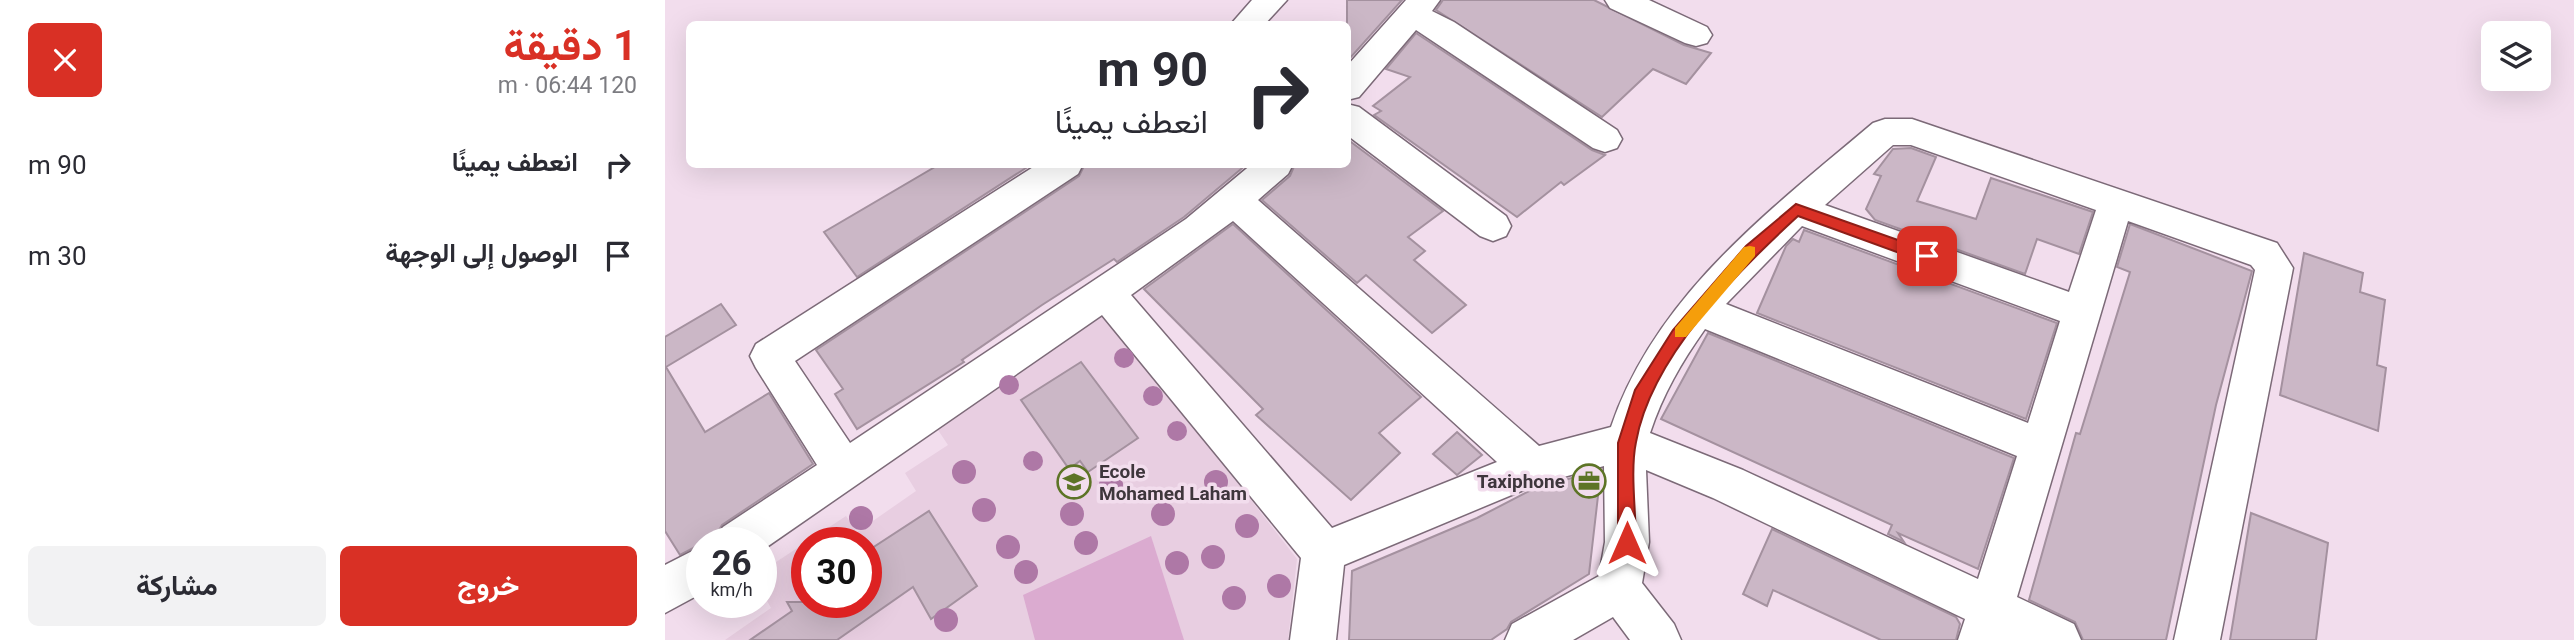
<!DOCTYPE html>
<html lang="ar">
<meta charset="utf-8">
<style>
:root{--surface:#fff;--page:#f2f2f3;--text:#2b2b33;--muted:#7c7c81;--accent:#d93025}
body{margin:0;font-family:Roboto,Vazirmatn,sans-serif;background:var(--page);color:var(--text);direction:rtl;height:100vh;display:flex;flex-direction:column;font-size:26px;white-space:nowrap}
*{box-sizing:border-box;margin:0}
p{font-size:23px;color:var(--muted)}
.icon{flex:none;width:38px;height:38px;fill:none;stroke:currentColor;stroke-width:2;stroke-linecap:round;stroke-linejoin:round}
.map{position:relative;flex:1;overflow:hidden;direction:ltr}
.details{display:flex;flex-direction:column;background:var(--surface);width:665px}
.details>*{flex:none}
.top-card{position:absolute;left:21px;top:21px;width:665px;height:147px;border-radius:10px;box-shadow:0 7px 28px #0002;direction:rtl;background:#fff;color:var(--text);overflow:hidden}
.tools{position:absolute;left:1816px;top:21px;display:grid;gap:14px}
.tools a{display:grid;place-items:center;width:70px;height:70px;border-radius:10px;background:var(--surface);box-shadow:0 7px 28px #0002;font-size:35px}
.speed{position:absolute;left:21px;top:527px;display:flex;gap:14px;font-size:35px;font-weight:700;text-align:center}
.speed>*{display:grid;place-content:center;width:91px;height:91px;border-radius:50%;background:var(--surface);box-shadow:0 7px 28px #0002;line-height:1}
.speed small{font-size:18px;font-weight:400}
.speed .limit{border:10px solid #d22;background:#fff;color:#111}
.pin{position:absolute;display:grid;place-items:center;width:60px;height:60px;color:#fff;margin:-30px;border-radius:14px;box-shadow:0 4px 10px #0006}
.me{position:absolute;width:77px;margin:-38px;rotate:0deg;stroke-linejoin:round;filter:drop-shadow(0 0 5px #0008)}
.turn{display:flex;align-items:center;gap:24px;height:147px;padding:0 28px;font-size:32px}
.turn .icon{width:91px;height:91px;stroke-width:2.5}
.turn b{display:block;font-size:49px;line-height:60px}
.round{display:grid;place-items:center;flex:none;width:74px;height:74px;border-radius:10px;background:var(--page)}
.headline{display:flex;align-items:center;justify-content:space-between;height:119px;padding:0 28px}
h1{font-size:42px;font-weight:700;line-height:52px;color:var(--accent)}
.primary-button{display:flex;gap:14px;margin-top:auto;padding:14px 28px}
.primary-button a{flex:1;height:80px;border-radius:10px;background:var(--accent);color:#fff;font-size:28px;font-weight:700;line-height:80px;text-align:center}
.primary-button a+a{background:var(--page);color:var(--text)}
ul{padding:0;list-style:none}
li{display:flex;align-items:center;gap:21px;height:91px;padding:0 28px}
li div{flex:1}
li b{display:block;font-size:26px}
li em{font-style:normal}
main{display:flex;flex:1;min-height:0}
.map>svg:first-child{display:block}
.built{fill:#e8cee1;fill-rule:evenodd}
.green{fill:#dbabd0}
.building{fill:#cbb7c6;stroke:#a4919f;stroke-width:2}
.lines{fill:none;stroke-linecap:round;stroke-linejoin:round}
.minor-casing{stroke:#7c6a78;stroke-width:3}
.minor{fill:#fff;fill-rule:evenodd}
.tree{fill:#ae78a6}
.route{fill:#d93025;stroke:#8d1f18;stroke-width:2}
.slow{fill:#f59e0b}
.labels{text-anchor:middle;stroke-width:7;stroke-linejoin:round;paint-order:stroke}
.poi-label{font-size:19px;font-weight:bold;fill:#3e363c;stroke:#f2dded;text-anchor:start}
</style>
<main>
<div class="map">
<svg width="1909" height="640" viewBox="0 0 1909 640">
<rect width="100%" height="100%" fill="#f2dded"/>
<path class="built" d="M 441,314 L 632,559 L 623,640 L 60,640 L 106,608 L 96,590 L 96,572 L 181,516 L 192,532 L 251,491 L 240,473 L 283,445 L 271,427 ZM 142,542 L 201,542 L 201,602 L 142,602 Z"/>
<polygon class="green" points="486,536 519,640 370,640 358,595"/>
<g class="building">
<polygon points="682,0 737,0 686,57 682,56"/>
<polygon points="778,0 929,0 1019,45 1046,53 1021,84 988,69 937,117 771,10"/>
<polygon points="751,33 927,150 940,155 899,185 896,182 852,217 709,115 716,111 708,106 745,77 721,69"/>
<polygon points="682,139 778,211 743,237 760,251 749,260 801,305 767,333 701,275 692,283 597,200 625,176 630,164 682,164"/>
<polygon points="1246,148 1271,157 1252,201 1311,219 1326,178 1428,212 1414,254 1372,239 1360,274 1210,220 1201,209 1216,176 1209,174 1228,149"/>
<polygon points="275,164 367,164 192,277 159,232"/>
<polygon points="420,164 582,164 519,217 452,262 449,259 377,305 297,360 299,362 192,429 170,394 178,389 151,350 414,176"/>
<polygon points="568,224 756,397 714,433 735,453 686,500 591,415 598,409 479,289"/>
<polygon points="1465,224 1587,271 1551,405 1501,640 1418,640 1410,622 1364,600 1411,433 1415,434 1465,272 1452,267"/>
<polygon points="1139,230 1392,323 1361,419 1092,313 1121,246 1128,239 1134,242"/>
<polygon points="1639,253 1698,273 1695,292 1720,300 1712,365 1721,368 1713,431 1615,395"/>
<polygon points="56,304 71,325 1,367 40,432 104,393 148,464 57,525 53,532 36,544 15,555 0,531 0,337"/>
<polygon points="1043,333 1349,458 1313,569 1233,533 1239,542 1223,534 1227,525 996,419"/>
<polygon points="416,362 473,438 423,472 415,461 404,469 356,400"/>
<polygon points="792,432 817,455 792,475 768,454"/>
<polygon points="936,470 924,574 846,622 842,629 826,640 684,640 687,571 812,518 870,488"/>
<polygon points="264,511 312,586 266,619 248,587 172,640 85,640 127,611 122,602 201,602 201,552"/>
<polygon points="1586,513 1663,543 1651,640 1565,640"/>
<polygon points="1107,529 1291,617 1295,624 1291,640 1216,640 1108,590 1102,606 1078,594"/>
</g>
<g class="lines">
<defs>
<g id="minor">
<polygon points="587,0 622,0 600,24 566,24"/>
<polygon points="741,0 775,0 767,11 789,22 952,130 957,139 952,148 940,152 928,148 751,30 694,97 682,100 682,66"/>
<polygon points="940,0 984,0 1042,27 1047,35 1042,43 1031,46 1020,43 945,8"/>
<polygon points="682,104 694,107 841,216 846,226 841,236 828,241 815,236 682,135"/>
<path d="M 1220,119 L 1247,119 L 1612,243 L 1628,268 L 1555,640 L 1509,640 L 1590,270 L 1586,265 L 1463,221 L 1352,597 L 1409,624 L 1416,640 L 1293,640 L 1300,619 L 1048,498 L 981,470 L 984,542 L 977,583 L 1009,624 L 1016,640 L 965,640 L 948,617 L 908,640 L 840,640 L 847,624 L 934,576 L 940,542 L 939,466 L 873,484 L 679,565 L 671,640 L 625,640 L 636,558 L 437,315 L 96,551 L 96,542 L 51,542 L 58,527 L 152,465 L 91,368 L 85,356 L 91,344 L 373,164 L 418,164 L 413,174 L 130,361 L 185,443 L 521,219 L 587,164 L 628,164 L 623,174 L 593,200 L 874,446 L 946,427 C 991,295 1105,210 1208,123 ZM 1228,145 L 1246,145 L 1431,210 L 1404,292 L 1160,205 ZM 568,221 L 832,462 L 667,528 L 466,295 ZM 1137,226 L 1395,321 L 1363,423 L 1061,304 ZM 1040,329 L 1352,456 L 1313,579 L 1078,470 L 985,433 C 998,394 1016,363 1040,329 Z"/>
<polygon points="37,546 37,593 0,613 0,565"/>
</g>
</defs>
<use href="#minor" class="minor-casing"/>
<use href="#minor" class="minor"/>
</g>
<g class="tree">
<circle cx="459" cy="358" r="10"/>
<circle cx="344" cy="385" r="10"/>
<circle cx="488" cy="396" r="10"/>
<circle cx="512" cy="431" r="10"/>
<circle cx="368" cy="461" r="10"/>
<circle cx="299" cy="472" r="12"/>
<circle cx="551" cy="482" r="12"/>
<circle cx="446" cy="485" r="12"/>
<circle cx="319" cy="510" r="12"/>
<circle cx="407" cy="514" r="12"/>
<circle cx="498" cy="514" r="12"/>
<circle cx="196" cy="518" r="12"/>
<circle cx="582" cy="526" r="12"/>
<circle cx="421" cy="543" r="12"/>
<circle cx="343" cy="547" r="12"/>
<circle cx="548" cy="557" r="12"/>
<circle cx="512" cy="563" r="12"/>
<circle cx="361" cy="572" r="12"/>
<circle cx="614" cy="586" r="12"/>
<circle cx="569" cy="598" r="12"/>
<circle cx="281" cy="620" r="12"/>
</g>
<path class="route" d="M 1131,204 L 1267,252 L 1269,256 L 1262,263 L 1133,216 C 1072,272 986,357 971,442 C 965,471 971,512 971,543 L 968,549 L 962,552 L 956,549 L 953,543 L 953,443 L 970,390 L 1008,330 L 1081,246 Z"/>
<polygon class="slow" points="1085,246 1090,247 1090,256 1021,337 1010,337 1010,328 1079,247"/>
<defs>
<symbol id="office-ring" viewBox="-11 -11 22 22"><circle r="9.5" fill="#f2dded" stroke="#5d7426" stroke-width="1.5"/><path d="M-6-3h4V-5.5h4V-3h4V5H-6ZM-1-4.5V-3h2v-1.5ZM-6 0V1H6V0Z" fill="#5d7426"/></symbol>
<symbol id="school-ring" viewBox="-11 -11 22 22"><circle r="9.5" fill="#f2dded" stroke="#5d7426" stroke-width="1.5"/><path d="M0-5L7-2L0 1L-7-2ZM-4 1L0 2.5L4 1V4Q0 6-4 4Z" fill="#5d7426"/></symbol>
</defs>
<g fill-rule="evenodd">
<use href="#office-ring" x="905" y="462" width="38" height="38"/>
<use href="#school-ring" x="390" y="463" width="38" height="38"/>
</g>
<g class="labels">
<g class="poi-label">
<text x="434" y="478">Ecole<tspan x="434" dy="22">Mohamed Laham</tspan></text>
<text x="900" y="488" text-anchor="end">Taxiphone</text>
</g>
</g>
</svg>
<div class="tools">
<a><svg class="icon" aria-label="layers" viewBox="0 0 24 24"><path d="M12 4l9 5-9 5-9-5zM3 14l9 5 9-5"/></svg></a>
</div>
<div class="speed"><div>26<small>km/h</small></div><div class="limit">30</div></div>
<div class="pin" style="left:1262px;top:256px;background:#d93025"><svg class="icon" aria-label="arrive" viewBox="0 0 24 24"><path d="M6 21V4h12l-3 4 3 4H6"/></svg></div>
<svg class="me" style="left:962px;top:543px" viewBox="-20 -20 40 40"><path d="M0-17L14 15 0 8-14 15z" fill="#d93025" stroke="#fff" stroke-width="4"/></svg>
<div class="top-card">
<div class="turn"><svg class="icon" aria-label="right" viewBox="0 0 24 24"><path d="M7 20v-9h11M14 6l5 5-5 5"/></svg><div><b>90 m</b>انعطف يمينًا</div></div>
</div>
</div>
<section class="details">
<div class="headline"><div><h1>1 دقيقة</h1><p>120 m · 06:44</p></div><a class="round" style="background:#d93025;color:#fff"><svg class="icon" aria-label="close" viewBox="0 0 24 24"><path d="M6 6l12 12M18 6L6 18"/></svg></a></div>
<ul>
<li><svg class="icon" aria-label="right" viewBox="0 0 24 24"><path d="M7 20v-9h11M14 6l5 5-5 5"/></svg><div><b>انعطف يمينًا</b></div><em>90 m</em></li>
<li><svg class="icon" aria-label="arrive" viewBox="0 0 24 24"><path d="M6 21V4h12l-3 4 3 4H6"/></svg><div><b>الوصول إلى الوجهة</b></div><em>30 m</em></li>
</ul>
<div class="primary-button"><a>خروج</a><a>مشاركة</a></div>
</section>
</main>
